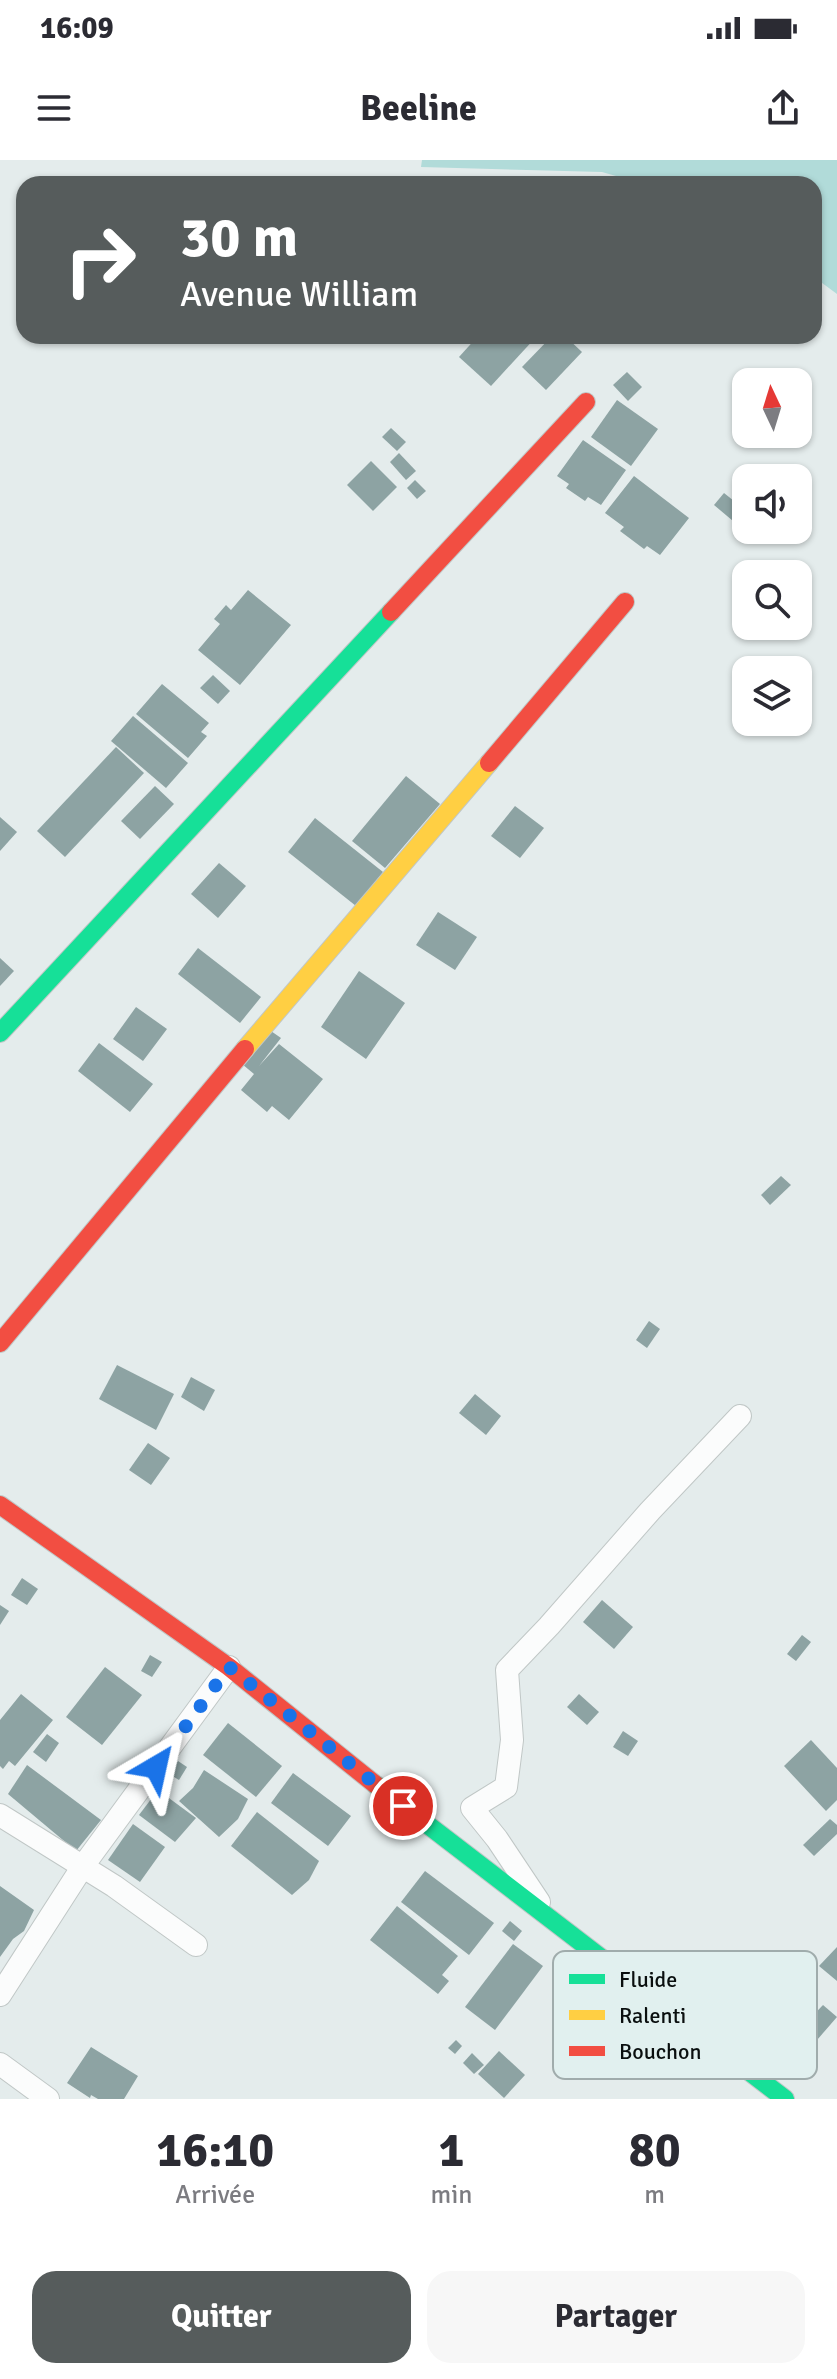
<!DOCTYPE html>
<html lang="fr">
<meta charset="utf-8">
<style>
:root{--surface:#fff;--page:#f7f7f7;--text:#2b2b33;--muted:#7c7c81;--accent:#565c5c}
body{margin:0;font-family:Signika,sans-serif;background:var(--page);color:var(--text);height:100vh;display:flex;flex-direction:column;font-size:30px;white-space:nowrap}
*{box-sizing:border-box;margin:0}
p{font-size:26px;color:var(--muted)}
.icon{flex:none;width:44px;height:44px;fill:none;stroke:currentColor;stroke-width:2;stroke-linecap:round;stroke-linejoin:round}
.map{position:relative;height:1939px;overflow:hidden}
.details{display:flex;flex-direction:column;background:var(--surface);flex:1}
.details>*{flex:none}
.banner{position:absolute;left:16px;top:16px;width:806px;height:168px;border-radius:24px;box-shadow:0 2px 6px #0004;background:#565c5c;color:#fff;overflow:hidden}
.needle{width:52px;rotate:356deg}
.fabs{position:absolute;left:732px;top:208px;display:grid;gap:16px}
.fabs a{display:grid;place-items:center;width:80px;height:80px;border-radius:16px;background:var(--surface);box-shadow:0 2px 6px #0004;font-size:40px}
.pin{position:absolute;display:grid;place-items:center;width:68px;height:68px;color:#fff;margin:-34px;border:4px solid #fff;border-radius:50%;box-shadow:0 2px 8px #0007}
.me{position:absolute;width:88px;margin:-44px;rotate:36deg;stroke-linejoin:round;filter:drop-shadow(0 0 6px #0008)}
.turn{display:flex;align-items:center;gap:28px;height:168px;padding:0 32px;font-size:36px}
.turn .icon{width:104px;height:104px;stroke-width:2.5}
.turn b{display:block;font-size:56px;line-height:68px}
.eta{display:flex;justify-content:space-evenly;align-items:center;height:136px;text-align:center}
.eta b{font-size:48px;font-weight:700;line-height:56px}
.primary-button{display:flex;gap:16px;margin-top:auto;padding:16px 32px}
.primary-button a{flex:1;height:92px;border-radius:24px;background:var(--accent);color:#fff;font-size:32px;font-weight:700;line-height:92px;text-align:center}
.primary-button a+a{background:var(--page);color:var(--text)}
.status{display:flex;justify-content:space-between;align-items:center;height:56px;padding:0 40px;background:var(--surface);direction:ltr}
.status svg{height:22px;fill:currentColor}
header{display:flex;justify-content:space-between;align-items:center;height:104px;padding:0 32px;background:var(--surface);font-size:36px;font-weight:700}
.map>svg:first-child{display:block}
.green{fill:#b1dbd9}
.building{fill:#8da3a3}
.lines{fill:none;stroke-linecap:round;stroke-linejoin:round}
.street-casing{stroke:#c0c7c6;stroke-width:24}
.fast-casing{stroke:#c0c7c6;stroke-width:20}
.slow-casing{stroke:#c0c7c6;stroke-width:20}
.jam-casing{stroke:#c0c7c6;stroke-width:20}
.street{stroke:#fbfcfc;stroke-width:22}
.fast{stroke:#16e098;stroke-width:18}
.slow{stroke:#ffcf43;stroke-width:18}
.jam{stroke:#f24e42;stroke-width:18}
.route{stroke:#1a73e8;stroke-width:14;stroke-dasharray:0 25.2}
.key{fill:#e1f0ef;stroke:#a0acac;stroke-width:2}
.key-label{font-size:22px;fill:#0a0f0f}
</style>
<div class="status"><b>16:09</b><svg viewBox="0 0 49 12"><path d="M0 12V9h3v3zM5 12V6h3v6zM10 12V3h3v9zM15 12V0h3v12zM26 1h20v11H26zM47 4h2v5h-2z"/></svg></div>
<header><svg class="icon" aria-label="menu" viewBox="0 0 24 24"><path d="M4 6h16M4 12h16M4 18h16"/></svg>Beeline<svg class="icon" aria-label="share" viewBox="0 0 24 24"><path d="M12 15V3M7 8l5-5 5 5M5 13v7h14v-7"/></svg></header>
<div class="map">
<svg width="837" height="1939" viewBox="0 0 837 1939">
<rect width="100%" height="100%" fill="#e4ecec"/>
<polygon class="green" points="422,0 837,0 837,134 814,117 814,24 644,24 602,12 421,7"/>
<g class="building">
<polygon points="478,176 537,176 491,226 459,197"/>
<polygon points="552,176 565,176 582,192 546,230 522,207"/>
<polygon points="627,212 642,227 628,241 613,225"/>
<polygon points="617,240 658,269 631,306 591,277"/>
<polygon points="391,268 406,282 397,291 382,277"/>
<polygon points="583,280 626,310 601,345 588,337 585,341 566,328 569,324 557,316"/>
<polygon points="399,293 416,311 406,320 390,302"/>
<polygon points="371,301 397,327 373,351 347,325"/>
<polygon points="634,316 689,358 660,395 647,386 644,389 620,371 624,367 605,353"/>
<polygon points="415,320 426,331 417,339 407,328"/>
<polygon points="724,333 744,349 733,361 714,345"/>
<polygon points="248,430 291,465 240,525 198,490 220,464 214,459 226,445 231,450"/>
<polygon points="213,515 230,531 218,544 200,528"/>
<polygon points="162,524 209,563 201,572 207,576 188,598 136,554"/>
<polygon points="133,556 188,603 166,628 111,581"/>
<polygon points="116,587 144,613 65,697 37,671"/>
<polygon points="406,616 440,644 385,708 352,681"/>
<polygon points="155,626 174,644 140,679 121,661"/>
<polygon points="515,646 544,668 520,698 491,676"/>
<polygon points="0,657 17,672 0,691"/>
<polygon points="315,658 383,712 356,746 288,692"/>
<polygon points="219,703 246,726 218,758 191,734"/>
<polygon points="438,752 477,777 455,810 416,785"/>
<polygon points="198,788 261,837 240,863 178,814"/>
<polygon points="0,798 14,811 0,826"/>
<polygon points="359,811 405,843 366,899 321,867"/>
<polygon points="136,847 167,869 143,901 113,879"/>
<polygon points="268,869 281,878 259,906 279,884 323,919 289,960 272,946 267,952 241,930 254,914 242,904"/>
<polygon points="99,883 153,924 130,952 78,911"/>
<polygon points="781,1016 791,1025 770,1045 761,1035"/>
<polygon points="649,1161 660,1169 647,1188 636,1180"/>
<polygon points="117,1205 174,1234 156,1270 99,1239"/>
<polygon points="191,1217 215,1230 204,1251 181,1237"/>
<polygon points="475,1234 501,1256 486,1275 459,1253"/>
<polygon points="148,1283 170,1298 151,1325 129,1310"/>
<polygon points="22,1418 38,1429 27,1445 11,1435"/>
<polygon points="602,1440 633,1467 614,1489 583,1462"/>
<polygon points="0,1445 9,1451 0,1465"/>
<polygon points="802,1475 811,1482 796,1501 787,1494"/>
<polygon points="150,1495 162,1502 152,1517 141,1511"/>
<polygon points="105,1507 142,1535 102,1585 66,1557"/>
<polygon points="21,1534 53,1560 15,1606 9,1601 3,1609 0,1606 0,1560"/>
<polygon points="579,1534 599,1552 587,1565 567,1547"/>
<polygon points="228,1563 282,1606 256,1637 203,1595"/>
<polygon points="623,1571 638,1581 628,1596 613,1587"/>
<polygon points="47,1574 59,1583 46,1602 33,1592"/>
<polygon points="811,1580 837,1608 837,1640 826,1651 784,1606"/>
<polygon points="178,1601 187,1607 179,1620 169,1614"/>
<polygon points="27,1605 101,1660 76,1691 8,1634"/>
<polygon points="204,1610 248,1639 238,1659 219,1677 179,1641 193,1628"/>
<polygon points="293,1613 351,1656 328,1686 271,1643"/>
<polygon points="158,1630 196,1658 175,1682 139,1655"/>
<polygon points="257,1652 319,1701 309,1720 292,1735 231,1686"/>
<polygon points="830,1659 837,1665 837,1674 814,1696 803,1685"/>
<polygon points="133,1664 165,1687 140,1722 108,1700"/>
<polygon points="425,1711 494,1763 469,1795 401,1742"/>
<polygon points="0,1726 34,1750 24,1771 13,1779 0,1797"/>
<polygon points="397,1746 458,1796 442,1815 449,1821 438,1834 370,1780"/>
<polygon points="510,1761 522,1771 514,1781 502,1771"/>
<polygon points="513,1784 543,1806 495,1870 465,1847"/>
<polygon points="837,1787 837,1821 819,1806"/>
<polygon points="823,1845 837,1857 817,1880 802,1867"/>
<polygon points="456,1880 462,1886 455,1894 448,1888"/>
<polygon points="91,1887 138,1916 124,1939 98,1939 91,1935 90,1938 67,1923"/>
<polygon points="499,1891 525,1915 504,1938 478,1914"/>
<polygon points="472,1893 484,1905 474,1914 463,1903"/>
</g>
<g class="lines">
<defs>
<g id="street">
<polyline points="0,1655 114,1726 196,1785"/>
<polyline points="539,1742 497,1679 472,1648 506,1627 512,1580 507,1510 549,1466 650,1351 740,1256"/>
<polyline points="0,1835 83,1706 229,1507"/>
<polyline points="0,1904 48,1939"/>
</g>
<g id="fast">
<polyline points="0,873 391,452"/>
<polyline points="376,1625 785,1939"/>
</g>
<polyline id="slow" points="245,889 489,603"/>
<g id="jam">
<polyline points="391,452 586,242"/>
<polyline points="489,603 625,442"/>
<polyline points="0,1183 245,889"/>
<polyline points="0,1345 229,1507 376,1625"/>
</g>
</defs>
<use href="#street" class="street-casing"/>
<use href="#fast" class="fast-casing"/>
<use href="#slow" class="slow-casing"/>
<use href="#jam" class="jam-casing"/>
<use href="#street" class="street"/>
<use href="#fast" class="fast"/>
<use href="#slow" class="slow"/>
<use href="#jam" class="jam"/>
</g>
<g class="lines">
<polyline class="route" points="156,1607 229,1507 403,1646"/>
</g>
<rect x="553" y="1791" width="264" height="128" rx="12" class="key"/>
<rect x="569" y="1814" width="36" height="10" fill="#16e098"/>
<rect x="569" y="1850" width="36" height="10" fill="#ffcf43"/>
<rect x="569" y="1886" width="36" height="10" fill="#f24e42"/>
<g class="key-label">
<text x="619" y="1827">Fluide</text>
<text x="619" y="1863">Ralenti</text>
<text x="619" y="1899">Bouchon</text>
</g>
</svg>
<div class="fabs">
<a><svg class="needle" viewBox="-14 -14 28 28"><path d="M0-13l5 13h-10z" fill="#e53935"/><path d="M0 13l5-13h-10z" fill="#7c7c81"/></svg></a>
<a><svg class="icon" aria-label="sound" viewBox="0 0 24 24"><path d="M4 9h4l5-4v14l-5-4H4zM17 9q2 3 0 6"/></svg></a>
<a><svg class="icon" aria-label="search" viewBox="0 0 24 24"><circle cx="10" cy="10" r="6"/><path d="M15 15l6 6"/></svg></a>
<a><svg class="icon" aria-label="layers" viewBox="0 0 24 24"><path d="M12 4l9 5-9 5-9-5zM3 14l9 5 9-5"/></svg></a>
</div>
<div class="pin" style="left:403px;top:1646px;background:#d93025"><svg class="icon" aria-label="arrive" viewBox="0 0 24 24"><path d="M6 21V4h12l-3 4 3 4H6"/></svg></div>
<svg class="me" style="left:156px;top:1607px" viewBox="-20 -20 40 40"><path d="M0-17L14 15 0 8-14 15z" fill="#1a73e8" stroke="#fff" stroke-width="4"/></svg>
<div class="banner">
<div class="turn"><svg class="icon" aria-label="right" viewBox="0 0 24 24"><path d="M7 20v-9h11M14 6l5 5-5 5"/></svg><div><b>30 m</b>Avenue William</div></div>
</div>
</div>
<section class="details">
<div class="eta">
<div><b>16:10</b><p>Arrivée</p></div>
<div><b>1</b><p>min</p></div>
<div><b>80</b><p>m</p></div>
</div>
<div class="primary-button"><a>Quitter</a><a>Partager</a></div>
</section>
